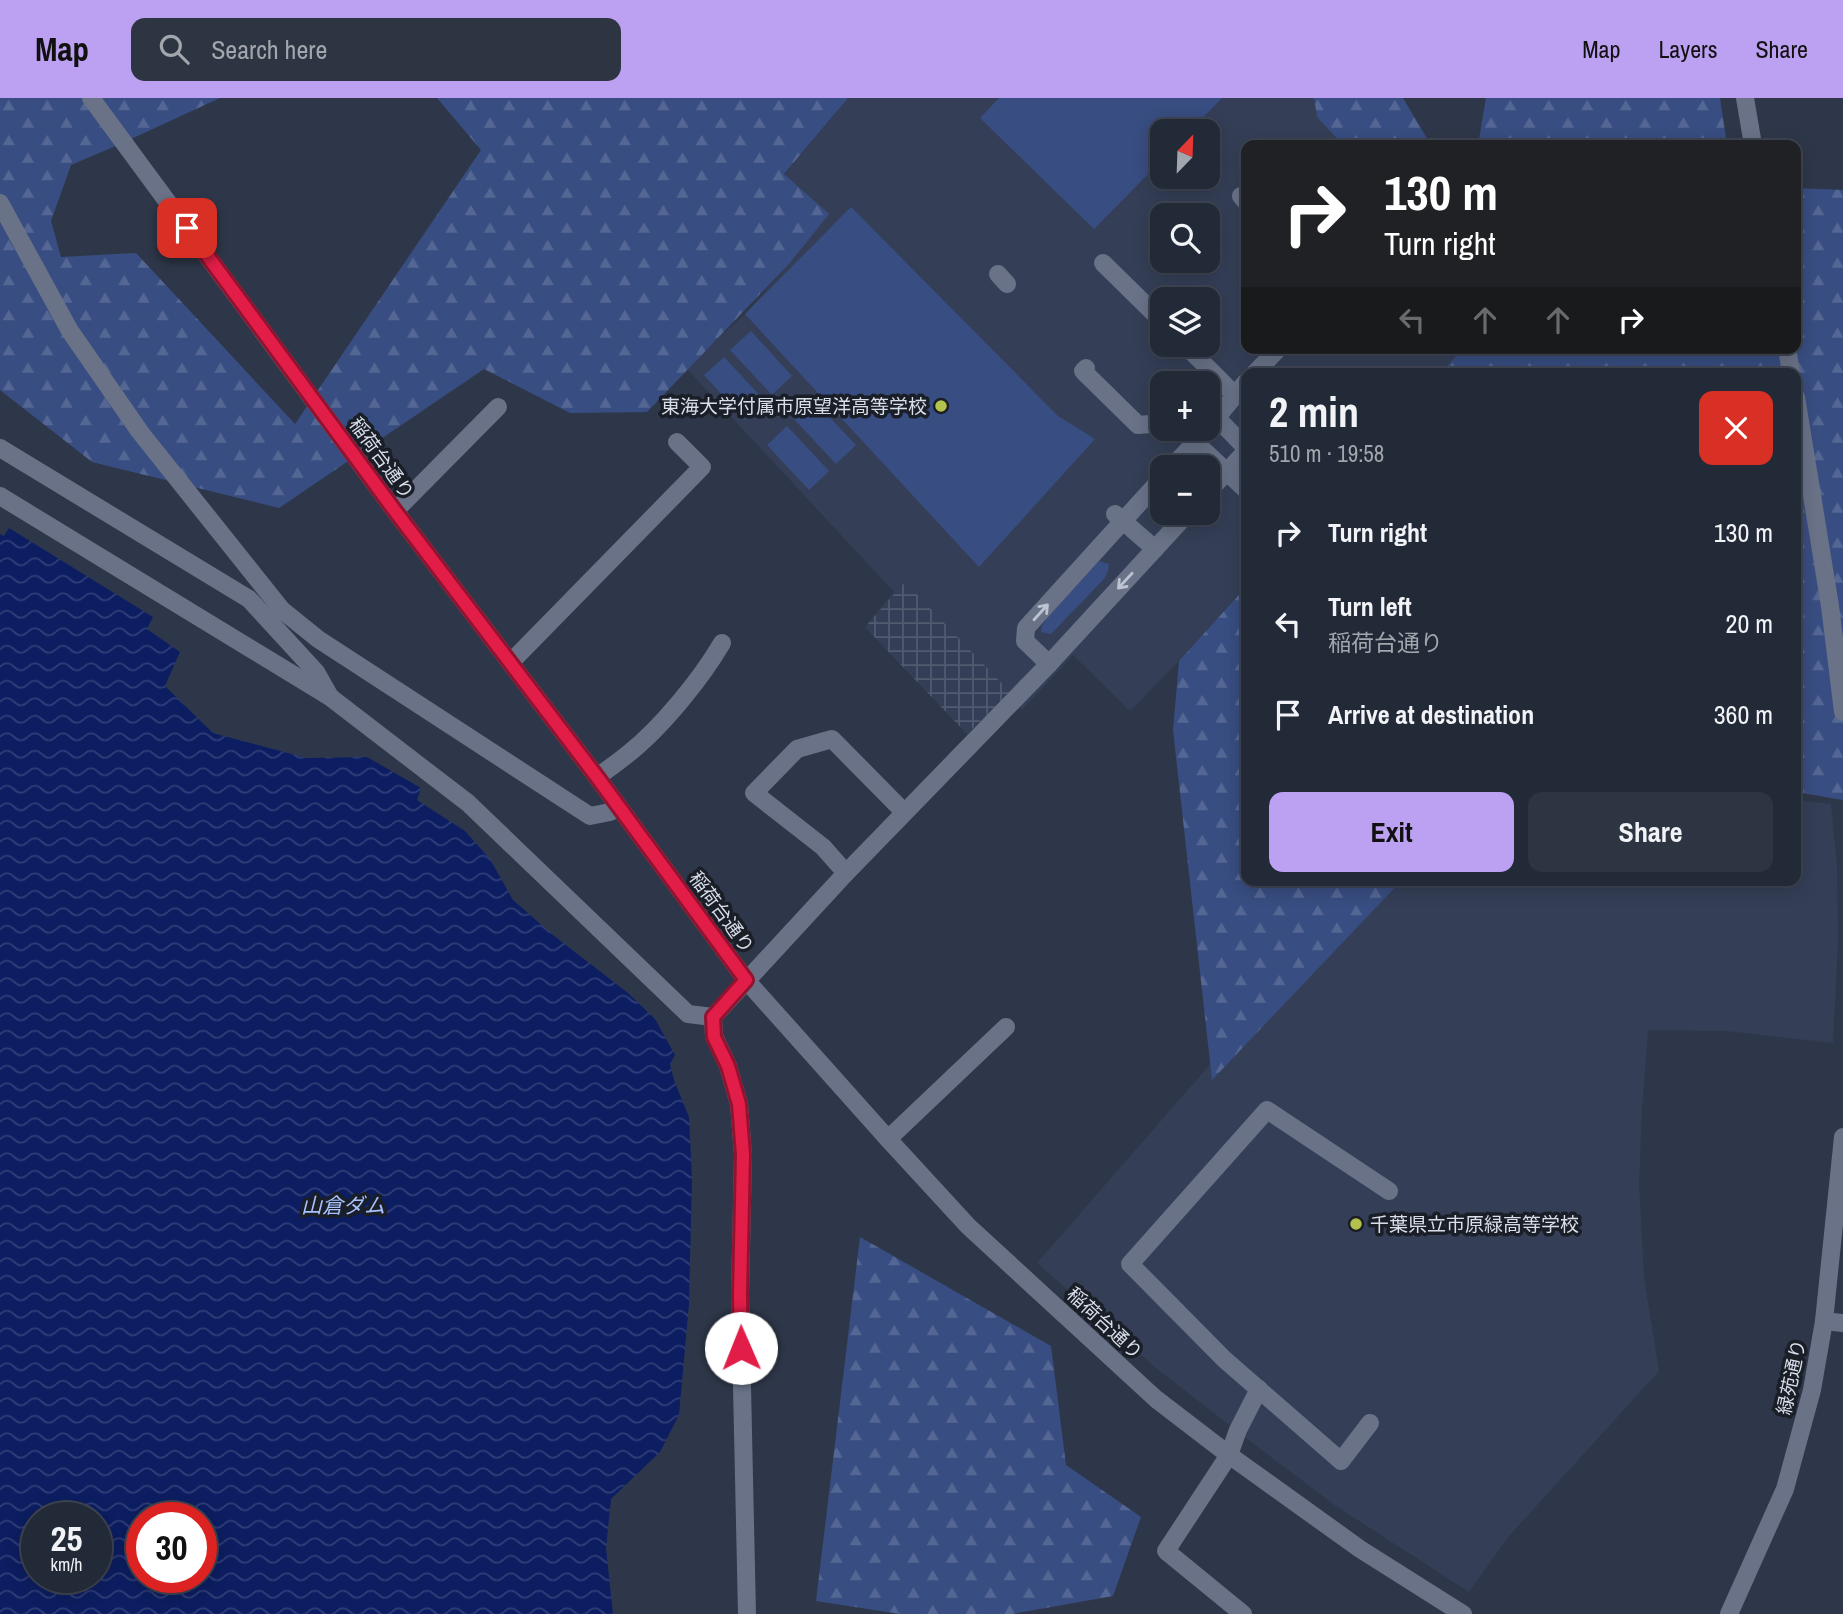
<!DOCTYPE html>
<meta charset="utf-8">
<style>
:root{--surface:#222937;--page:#2e3542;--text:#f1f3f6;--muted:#a2a6ad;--line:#3f4552;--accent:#bca0f2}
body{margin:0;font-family:"Archivo Narrow","Noto Sans JP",sans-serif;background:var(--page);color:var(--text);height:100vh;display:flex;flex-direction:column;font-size:26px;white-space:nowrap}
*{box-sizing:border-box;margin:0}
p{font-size:23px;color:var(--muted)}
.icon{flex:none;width:38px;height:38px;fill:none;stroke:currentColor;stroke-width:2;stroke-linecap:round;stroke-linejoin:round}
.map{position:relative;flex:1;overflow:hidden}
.sheet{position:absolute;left:1241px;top:270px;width:560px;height:518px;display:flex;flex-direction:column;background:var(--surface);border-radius:14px;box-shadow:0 4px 18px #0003,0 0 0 2px var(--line)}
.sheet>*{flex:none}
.hud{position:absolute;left:1241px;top:42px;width:560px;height:214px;border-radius:14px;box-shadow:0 4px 18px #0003,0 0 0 2px var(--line);background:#202124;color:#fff;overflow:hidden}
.needle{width:46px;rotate:23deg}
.buttons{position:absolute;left:1150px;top:21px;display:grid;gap:14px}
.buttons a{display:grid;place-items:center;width:70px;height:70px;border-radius:14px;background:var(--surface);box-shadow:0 4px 18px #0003,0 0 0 2px var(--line);font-size:35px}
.speed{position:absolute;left:21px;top:1404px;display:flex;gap:14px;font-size:35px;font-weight:700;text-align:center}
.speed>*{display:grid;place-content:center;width:91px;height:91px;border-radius:50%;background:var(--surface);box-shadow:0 4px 18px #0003,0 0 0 2px var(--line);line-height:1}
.speed small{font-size:18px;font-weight:400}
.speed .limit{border:10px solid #d22;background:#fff;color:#111}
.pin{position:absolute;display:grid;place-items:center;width:60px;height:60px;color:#fff;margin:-30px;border-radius:14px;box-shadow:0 4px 10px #0006}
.me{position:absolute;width:77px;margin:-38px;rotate:359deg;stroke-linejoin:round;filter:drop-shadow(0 0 5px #0008)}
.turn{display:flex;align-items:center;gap:24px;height:147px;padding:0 28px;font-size:32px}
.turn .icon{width:91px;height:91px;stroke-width:2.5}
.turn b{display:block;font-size:49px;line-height:60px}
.lanes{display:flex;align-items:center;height:66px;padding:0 28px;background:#0003;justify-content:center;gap:35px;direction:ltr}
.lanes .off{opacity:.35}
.round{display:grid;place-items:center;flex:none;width:74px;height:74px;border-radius:14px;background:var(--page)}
.summary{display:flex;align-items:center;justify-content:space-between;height:119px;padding:0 28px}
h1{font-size:42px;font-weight:700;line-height:52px}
.primary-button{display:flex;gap:14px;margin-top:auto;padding:14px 28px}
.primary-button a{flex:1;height:80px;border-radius:14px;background:var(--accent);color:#111;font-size:28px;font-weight:700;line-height:80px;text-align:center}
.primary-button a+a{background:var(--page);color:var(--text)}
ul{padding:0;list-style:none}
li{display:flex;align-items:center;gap:21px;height:91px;padding:0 28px}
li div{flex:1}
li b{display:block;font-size:26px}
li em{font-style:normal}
header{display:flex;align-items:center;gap:42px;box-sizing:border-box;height:98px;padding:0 35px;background:var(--accent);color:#111}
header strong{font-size:33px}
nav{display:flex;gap:38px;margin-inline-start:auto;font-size:24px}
.search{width:490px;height:63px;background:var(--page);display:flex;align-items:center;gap:18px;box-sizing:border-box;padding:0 24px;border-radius:14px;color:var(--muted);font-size:26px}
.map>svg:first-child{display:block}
.built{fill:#343f57;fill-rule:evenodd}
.industrial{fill:url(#industrial-grid)}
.grass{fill:#384d81}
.forest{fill:url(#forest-firs)}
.water{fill:url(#water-waves);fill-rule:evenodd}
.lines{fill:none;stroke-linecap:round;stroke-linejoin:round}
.minor{stroke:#697287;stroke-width:18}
.oneway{stroke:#bcc3d1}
.route-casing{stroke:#92132f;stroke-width:18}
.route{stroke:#e11d48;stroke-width:12}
.poi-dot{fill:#b3c24b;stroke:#1a1e27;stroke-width:2.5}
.labels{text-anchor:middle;stroke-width:7;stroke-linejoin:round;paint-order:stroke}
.poi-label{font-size:19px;fill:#d8deea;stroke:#1a1e27;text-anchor:end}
.street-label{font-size:19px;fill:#d8deea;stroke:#1a1e27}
.water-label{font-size:21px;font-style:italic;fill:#a7c2fe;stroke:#1a1e27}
</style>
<header>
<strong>Map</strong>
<div class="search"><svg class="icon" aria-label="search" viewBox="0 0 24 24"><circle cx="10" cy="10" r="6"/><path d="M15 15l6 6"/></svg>Search here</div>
<nav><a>Map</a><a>Layers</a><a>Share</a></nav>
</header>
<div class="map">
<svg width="1843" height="1516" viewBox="0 0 1843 1516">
<defs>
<pattern id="industrial-grid" width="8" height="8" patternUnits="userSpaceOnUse" patternTransform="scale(1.75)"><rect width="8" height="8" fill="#343f57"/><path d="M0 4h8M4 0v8" fill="none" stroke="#515a6f"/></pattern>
<pattern id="forest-firs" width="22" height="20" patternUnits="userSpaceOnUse" patternTransform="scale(1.75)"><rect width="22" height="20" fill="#384d81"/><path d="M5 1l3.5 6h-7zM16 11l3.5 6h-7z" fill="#546693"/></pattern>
<pattern id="water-waves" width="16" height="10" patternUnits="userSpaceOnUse" patternTransform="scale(1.75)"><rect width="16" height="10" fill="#0c1e61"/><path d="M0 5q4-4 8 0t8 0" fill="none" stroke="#2f3e78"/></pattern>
</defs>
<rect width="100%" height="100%" fill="#2e3749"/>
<g class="built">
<path d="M 848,0 L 1314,0 L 1317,19 L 1343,47 L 1246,47 L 1246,250 L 1463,250 L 1441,275 L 1246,275 L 1246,489 L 1179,563 L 1130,613 L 1073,557 L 1022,612 L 1010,594 L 967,636 L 865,529 L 894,494 L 686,270 L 745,216 L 789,166 L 828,116 L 784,77 ZM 1162,33 L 1208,33 L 1208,79 L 1162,79 ZM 1162,117 L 1208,117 L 1208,163 L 1162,163 ZM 1162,201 L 1208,201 L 1208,247 L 1162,247 ZM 1162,285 L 1208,285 L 1208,331 L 1162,331 ZM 1162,369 L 1208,369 L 1208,415 L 1162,415 Z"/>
<polygon points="1796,702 1831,706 1837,767 1838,844 1833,945 1726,933 1648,932 1642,1010 1639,1086 1644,1180 1659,1273 1509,1438 1469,1494 1336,1408 1246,1340 1156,1270 1037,1165 1371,782 1796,782"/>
</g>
<polygon class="industrial" points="905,484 1010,594 967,636 865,529"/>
<g class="grass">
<polygon points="999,0 1222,0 1190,33 1162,33 1162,62 1094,131 980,20"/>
<polygon points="851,109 1058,318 1095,341 979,469 745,216"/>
<polygon points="751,233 792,278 772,297 730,252"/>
<polygon points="724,259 765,303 745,322 704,277"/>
<polygon points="814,303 856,347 836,366 794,321"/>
<polygon points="787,328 829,373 809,392 767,347"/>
<polygon points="1099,463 1109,466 1108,473 1104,481 1051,536 1041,534 1042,528 1047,520"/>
</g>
<g class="forest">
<polygon points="0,0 220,0 118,47 71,67 51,123 61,159 136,155 295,326 481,52 437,0 848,0 784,76 829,116 789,166 647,314 570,315 484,271 279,410 92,364 0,292"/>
<polygon points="1314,0 1403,0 1431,47 1343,47 1317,19"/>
<polygon points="1486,0 1720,0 1727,47 1478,47"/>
<polygon points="1796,90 1843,92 1843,702 1796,694 1796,275 1441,275 1463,250 1796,250"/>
<polygon points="1246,489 1246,782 1402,782 1212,982 1173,632 1179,563"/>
<polygon points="860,1139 1051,1248 1066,1367 1141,1419 1113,1498 1012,1516 900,1516 816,1503"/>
</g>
<path class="water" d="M 9,430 L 153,519 L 147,531 L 180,554 L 165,588 L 213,635 L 307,660 L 367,659 L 421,690 L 417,702 L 465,733 L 490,761 L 513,802 L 553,837 L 628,895 L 655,921 L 675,957 L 670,966 L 674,982 L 689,1019 L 692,1081 L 689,1206 L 679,1317 L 660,1354 L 611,1401 L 606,1450 L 613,1516 L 0,1516 L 0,436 L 4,438 ZM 96,1419 L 96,1479 L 37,1479 L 37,1419 ZM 201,1419 L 201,1479 L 142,1479 L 142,1419 Z"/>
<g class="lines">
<g class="minor">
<polyline points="91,0 395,413 597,679 746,882 888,1041 968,1128 1156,1301 1229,1357 1360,1451 1463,1516"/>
<polyline points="1745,0 1753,47"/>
<polyline points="1241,98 1246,104"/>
<polyline points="0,105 70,233 140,334 282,512 318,541 590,718 610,714 619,709"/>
<polyline points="1103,165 1162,223"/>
<polyline points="998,176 1007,186"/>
<polyline points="1185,247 1234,296"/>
<polyline points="1787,250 1791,275"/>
<polyline points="1086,270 1083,273 1138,327 1162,325"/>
<polyline points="1255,275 1279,250"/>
<polyline points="1796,299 1830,508 1843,614"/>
<polyline points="1217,320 1246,350"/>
<polyline points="1208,330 1246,284"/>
<polyline points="1181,331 1246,392"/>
<polyline points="0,350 249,501 316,574 329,597"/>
<polyline points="1172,369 1203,336"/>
<polyline points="1208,394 1246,353"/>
<polyline points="0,398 330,599 468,705 688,916 713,919"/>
<polyline points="395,413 498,309"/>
<polyline points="1115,416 1155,451"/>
<polyline points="511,564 702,369 677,344"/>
<polyline points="1049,566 1025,543 1026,530 1162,380"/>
<path d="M 597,679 C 607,672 618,664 628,656 C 661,630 701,581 722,545"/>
<polyline points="846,775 823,749 754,695 797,651 832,641 904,714"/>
<polyline points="888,1041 1006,929"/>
<polyline points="1824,1223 1843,1225"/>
<polyline points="1370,1325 1341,1363 1224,1261 1130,1166 1267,1012 1389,1093"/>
<polyline points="747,1516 740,1197 743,1057 739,1006 728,968 714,938 713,919 846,775 1049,566 1188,415"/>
<polyline points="1243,1516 1166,1453 1229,1357 1238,1332 1259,1291"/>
<polyline points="1729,1516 1785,1391 1812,1292 1824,1223 1843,1039"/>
</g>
</g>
<defs><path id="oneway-shaft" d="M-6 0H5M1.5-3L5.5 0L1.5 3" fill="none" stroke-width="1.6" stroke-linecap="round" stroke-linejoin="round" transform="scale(1.75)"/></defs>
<g class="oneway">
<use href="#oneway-shaft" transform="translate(1125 483) rotate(133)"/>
<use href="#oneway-shaft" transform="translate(1041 514) rotate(-48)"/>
</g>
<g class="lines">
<defs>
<polyline id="route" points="187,130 395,413 597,679 746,882 713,919 714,939 728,968 739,1006 743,1057 740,1196 741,1250"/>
</defs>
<use href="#route" class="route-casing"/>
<use href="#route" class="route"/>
</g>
<g class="poi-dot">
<circle cx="941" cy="308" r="7"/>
<circle cx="1356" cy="1126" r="7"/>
</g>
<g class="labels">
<g class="poi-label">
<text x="927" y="315">東海大学付属市原望洋高等学校</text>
<text x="1370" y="1133" text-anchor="start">千葉県立市原緑高等学校</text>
</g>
<g class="street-label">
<text transform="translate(382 360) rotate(54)" y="7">稲荷台通り</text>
<text transform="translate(722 814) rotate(54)" y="7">稲荷台通り</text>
<text transform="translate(1105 1225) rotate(43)" y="7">稲荷台通り</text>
<text transform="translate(1791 1279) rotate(-78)" y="7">緑苑通り</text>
</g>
<g class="water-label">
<text x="343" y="1115">山倉ダム</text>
</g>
</g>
</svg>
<div class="buttons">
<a><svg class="needle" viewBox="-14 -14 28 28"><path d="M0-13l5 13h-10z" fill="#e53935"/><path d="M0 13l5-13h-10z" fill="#a2a6ad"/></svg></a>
<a><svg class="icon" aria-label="search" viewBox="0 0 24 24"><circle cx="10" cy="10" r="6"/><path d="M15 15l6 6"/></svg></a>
<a><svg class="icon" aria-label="layers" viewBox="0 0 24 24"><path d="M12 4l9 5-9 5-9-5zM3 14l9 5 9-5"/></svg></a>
<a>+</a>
<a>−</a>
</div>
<div class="speed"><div>25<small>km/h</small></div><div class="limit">30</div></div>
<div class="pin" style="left:187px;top:130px;background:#d93025"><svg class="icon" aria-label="arrive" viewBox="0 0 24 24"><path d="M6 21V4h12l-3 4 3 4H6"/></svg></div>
<svg class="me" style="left:741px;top:1250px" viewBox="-20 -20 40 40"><circle r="19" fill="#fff"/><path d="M0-13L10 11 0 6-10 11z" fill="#e11d48"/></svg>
<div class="hud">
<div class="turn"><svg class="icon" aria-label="right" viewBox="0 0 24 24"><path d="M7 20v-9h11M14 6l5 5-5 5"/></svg><div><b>130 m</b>Turn right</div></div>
<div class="lanes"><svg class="icon off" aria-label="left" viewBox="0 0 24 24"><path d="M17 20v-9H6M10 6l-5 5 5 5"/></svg><svg class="icon off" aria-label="ahead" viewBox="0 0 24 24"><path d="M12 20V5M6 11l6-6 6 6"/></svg><svg class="icon off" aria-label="ahead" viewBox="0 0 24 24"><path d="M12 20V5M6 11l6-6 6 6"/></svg><svg class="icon" aria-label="right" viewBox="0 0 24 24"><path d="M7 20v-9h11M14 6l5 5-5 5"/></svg></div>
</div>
<section class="sheet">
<div class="summary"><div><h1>2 min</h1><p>510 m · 19:58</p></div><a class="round" style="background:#d93025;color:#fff"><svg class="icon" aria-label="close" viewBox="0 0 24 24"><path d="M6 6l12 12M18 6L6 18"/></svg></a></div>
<ul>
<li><svg class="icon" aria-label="right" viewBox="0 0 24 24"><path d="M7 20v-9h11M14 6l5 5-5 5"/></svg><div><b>Turn right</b></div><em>130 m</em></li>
<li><svg class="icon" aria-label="left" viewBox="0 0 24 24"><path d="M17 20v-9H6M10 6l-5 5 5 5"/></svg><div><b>Turn left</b><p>稲荷台通り</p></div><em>20 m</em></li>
<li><svg class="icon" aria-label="arrive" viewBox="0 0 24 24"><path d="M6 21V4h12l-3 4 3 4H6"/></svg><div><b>Arrive at destination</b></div><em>360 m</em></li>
</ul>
<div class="primary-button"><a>Exit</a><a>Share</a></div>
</section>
</div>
